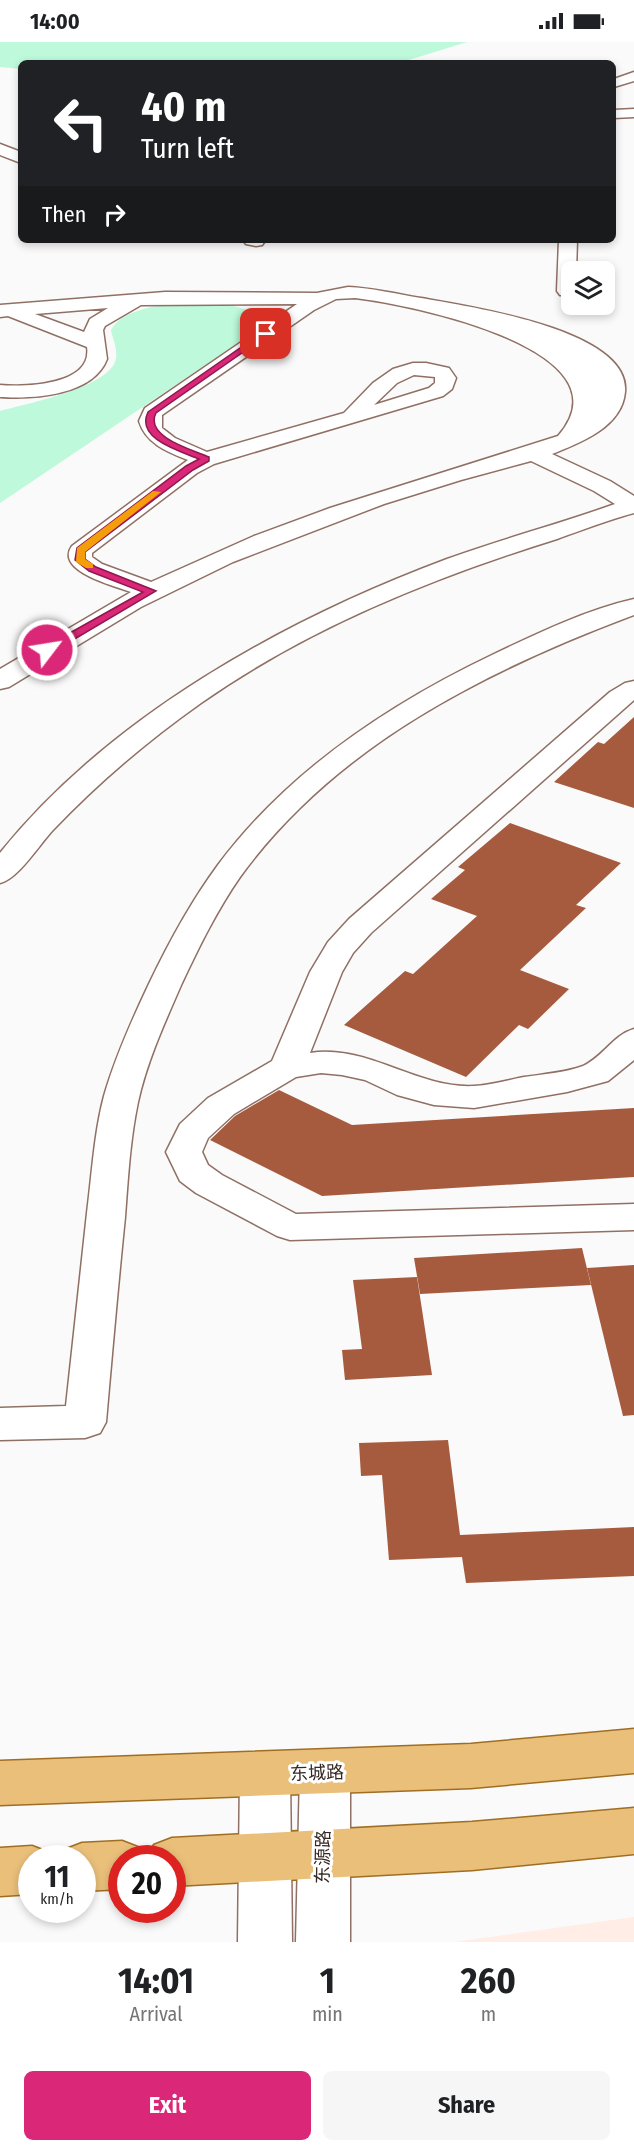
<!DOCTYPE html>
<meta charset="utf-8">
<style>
:root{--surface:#fff;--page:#f6f6f6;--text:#202124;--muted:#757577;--accent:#db2777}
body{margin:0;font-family:"Fira Sans Condensed","Noto Sans SC",sans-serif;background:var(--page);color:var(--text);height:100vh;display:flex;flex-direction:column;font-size:22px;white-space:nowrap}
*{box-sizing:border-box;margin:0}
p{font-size:20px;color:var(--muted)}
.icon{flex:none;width:33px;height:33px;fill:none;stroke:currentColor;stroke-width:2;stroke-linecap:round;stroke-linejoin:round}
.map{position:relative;height:1900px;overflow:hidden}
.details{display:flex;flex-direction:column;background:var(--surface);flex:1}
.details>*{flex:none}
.banner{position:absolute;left:18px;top:18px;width:598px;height:183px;border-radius:9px;box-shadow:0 3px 9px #0003;background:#202124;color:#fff;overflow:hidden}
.controls{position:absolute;left:561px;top:219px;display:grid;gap:12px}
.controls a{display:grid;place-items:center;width:54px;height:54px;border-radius:9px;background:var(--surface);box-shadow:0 3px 9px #0003;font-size:30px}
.speed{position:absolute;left:18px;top:1803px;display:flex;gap:12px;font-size:30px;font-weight:700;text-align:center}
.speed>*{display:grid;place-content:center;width:78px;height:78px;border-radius:50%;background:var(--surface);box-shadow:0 3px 9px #0003;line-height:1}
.speed small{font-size:15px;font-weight:400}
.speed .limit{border:9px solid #d22;background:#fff;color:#111}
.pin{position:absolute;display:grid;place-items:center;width:51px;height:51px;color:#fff;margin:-26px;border-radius:12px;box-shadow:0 3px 9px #0006}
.me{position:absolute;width:66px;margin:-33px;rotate:59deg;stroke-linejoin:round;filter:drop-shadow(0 0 4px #0008)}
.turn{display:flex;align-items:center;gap:21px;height:126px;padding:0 24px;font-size:27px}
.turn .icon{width:78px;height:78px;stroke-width:2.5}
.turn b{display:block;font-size:42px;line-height:51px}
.then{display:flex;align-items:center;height:57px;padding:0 24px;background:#0003;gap:12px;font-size:22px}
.eta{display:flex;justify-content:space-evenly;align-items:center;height:102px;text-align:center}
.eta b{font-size:36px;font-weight:700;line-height:42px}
.button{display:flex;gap:12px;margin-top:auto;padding:12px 24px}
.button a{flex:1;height:69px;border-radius:9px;background:var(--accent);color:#fff;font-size:24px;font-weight:700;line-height:69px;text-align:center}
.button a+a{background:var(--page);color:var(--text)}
.status{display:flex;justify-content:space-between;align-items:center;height:42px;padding:0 30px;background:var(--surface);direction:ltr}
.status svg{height:16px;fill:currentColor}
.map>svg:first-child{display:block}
.built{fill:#ffede6}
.green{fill:#bdf9da}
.building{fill:#a65b3f}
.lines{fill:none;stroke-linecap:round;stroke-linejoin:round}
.minor-casing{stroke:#907064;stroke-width:3}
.major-casing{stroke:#a06e22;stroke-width:3}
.minor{fill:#fff;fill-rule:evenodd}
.major{fill:#e9bf7a;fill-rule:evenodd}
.route{fill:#db2777;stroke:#8e194d;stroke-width:1.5}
.slow{fill:#f59e0b}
.labels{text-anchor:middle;stroke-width:6;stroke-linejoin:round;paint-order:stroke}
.near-street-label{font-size:18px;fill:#352823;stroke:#fff}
</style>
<div class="status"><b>14:00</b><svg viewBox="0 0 49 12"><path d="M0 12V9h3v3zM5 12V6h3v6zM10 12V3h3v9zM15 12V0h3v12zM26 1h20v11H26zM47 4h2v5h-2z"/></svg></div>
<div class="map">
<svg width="634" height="1900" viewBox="0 0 634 1900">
<rect width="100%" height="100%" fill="#fafafa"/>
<polygon class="built" points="634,1875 634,1900 454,1900"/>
<g class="green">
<polygon points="0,0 467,0 399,21 21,21 21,27 0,25"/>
<path d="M 176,261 C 205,262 246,257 266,282 L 0,461 L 0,369 C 26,362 105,346 115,320 C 119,310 113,298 111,288 C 122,268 155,264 176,261 Z"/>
</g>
<g class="building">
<polygon points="634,675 634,766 554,740 598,700 604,702"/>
<polygon points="510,781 621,821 576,863 586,866 520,928 569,947 528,987 519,983 466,1035 344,983 405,929 413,932 477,874 431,857 465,828 458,825"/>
<polygon points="279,1048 352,1083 634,1066 634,1135 322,1154 210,1098 235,1074"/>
<polygon points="582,1206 591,1243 420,1252 414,1216"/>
<polygon points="634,1223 634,1373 623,1374 587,1226"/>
<polygon points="417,1235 432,1333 345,1338 342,1308 362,1307 353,1238"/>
<polygon points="448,1398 460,1493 634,1485 634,1534 466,1541 462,1515 389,1518 382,1433 361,1434 359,1401"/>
</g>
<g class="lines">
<defs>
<g id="minor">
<polygon points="634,30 634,39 614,45 614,37"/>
<polygon points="634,67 634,75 614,76 614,68"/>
<polygon points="0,102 21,110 21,121 0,113"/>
<polygon points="243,198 264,198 265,199 262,203 256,204 246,202"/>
<polygon points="559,198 577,198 576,230 572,230 572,253 560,253 557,249"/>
<path d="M 348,245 C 372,246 397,252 421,256 C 465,264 631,287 625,350 C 622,385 580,401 552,412 L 610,439 L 634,454 L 634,471 C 608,478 582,488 557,497 C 432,536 308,586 201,661 C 147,699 98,741 53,788 C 39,803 18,837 0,841 L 0,811 C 110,674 284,578 447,517 C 502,497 559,482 615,462 L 594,449 L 531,419 L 461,438 L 384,462 L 233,520 L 141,565 L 9,645 L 0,647 L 0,627 L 131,550 C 115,544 54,529 72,504 L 188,418 C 168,410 146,402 139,379 L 145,366 L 297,262 L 141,263 L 105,284 L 103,288 L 107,317 C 93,354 33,357 0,355 L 0,343 C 26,345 93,343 87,305 L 8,274 L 0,275 L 0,263 L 165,250 L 317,251 ZM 355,256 C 407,262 634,307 558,394 L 330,466 L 254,494 L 151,540 L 102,522 L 92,515 L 92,511 L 197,431 L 214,422 L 443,354 L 452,347 L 456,336 L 449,326 L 426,321 L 413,321 L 393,327 L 373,341 L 344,371 L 207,410 L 175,396 L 162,386 L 162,373 L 314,268 L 336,257 ZM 108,266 L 90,277 L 84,290 L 35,272 ZM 414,333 L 435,335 L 435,341 L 429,346 L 374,363 L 397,341 Z"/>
<path d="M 634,557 L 634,573 C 485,629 336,703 240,835 C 217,868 199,905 182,941 C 165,980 147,1019 138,1060 C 130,1098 128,1136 125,1175 C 118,1243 112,1312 106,1380 L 100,1391 L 85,1396 L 0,1398 L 0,1366 L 66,1364 C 73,1300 80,1236 87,1171 C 92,1132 94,1092 104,1054 C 115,1016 131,980 148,944 C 168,902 190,861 218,823 C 288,729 389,662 494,612 C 538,591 586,568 634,557 Z"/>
<path d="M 634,639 L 634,658 L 371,891 L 353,911 L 342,930 L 310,1011 C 368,1002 417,1047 474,1044 C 491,1043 508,1038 524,1035 C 543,1032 565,1031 583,1024 C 603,1015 613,993 634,987 L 634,1018 L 608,1039 L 567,1050 L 474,1066 L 434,1063 L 397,1053 L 365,1038 L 342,1033 L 321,1031 L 296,1035 L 234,1072 L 208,1096 L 202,1110 L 208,1123 L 222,1133 L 296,1172 L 634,1162 L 634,1188 L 290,1198 L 277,1194 L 196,1151 L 180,1139 L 166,1110 L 180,1082 L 208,1056 L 272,1019 L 310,930 L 328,900 L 349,877 L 610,650 L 625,641 Z"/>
<polygon points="325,1709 342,1715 350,1731 350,1900 296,1900 300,1731 308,1715"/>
<polygon points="265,1711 283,1717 290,1733 292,1900 238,1900 240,1733 247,1717"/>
</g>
<g id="major">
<polygon points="634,1687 634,1731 471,1746 0,1763 0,1719 471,1702"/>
<polygon points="634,1766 634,1812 472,1828 172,1844 172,1816 148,1816 154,1803 172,1796 472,1780"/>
<polygon points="122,1799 140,1806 145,1816 122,1816 122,1847 82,1849 82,1816 60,1816 64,1808 82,1801"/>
<polygon points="32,1804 50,1811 53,1816 32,1816 32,1852 0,1854 0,1806"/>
</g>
</defs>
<use href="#minor" class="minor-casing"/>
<use href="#major" class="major-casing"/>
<use href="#minor" class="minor"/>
<use href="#major" class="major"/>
</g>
<path class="route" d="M 263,290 L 269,292 L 156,371 C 144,395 193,408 209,415 L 209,419 L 193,428 L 85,510 L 85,517 L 96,525 L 156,549 L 51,611 L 43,611 L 43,606 L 143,550 L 89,529 L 75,518 L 77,506 L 186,424 L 199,417 C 180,409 135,397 148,370 Z"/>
<polygon class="slow" points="153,449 161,450 85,510 85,517 93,522 93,526 86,526 76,520 77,506"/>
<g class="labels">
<g class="near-street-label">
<text transform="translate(317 1731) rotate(-2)" y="6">东城路</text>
<text transform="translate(323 1815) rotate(-89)" y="6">东源路</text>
</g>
</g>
</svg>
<div class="controls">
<a><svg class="icon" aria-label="layers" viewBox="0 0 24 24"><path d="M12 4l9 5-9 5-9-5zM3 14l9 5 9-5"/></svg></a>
</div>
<div class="speed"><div>11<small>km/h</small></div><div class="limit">20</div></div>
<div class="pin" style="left:266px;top:292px;background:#d93025"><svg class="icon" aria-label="arrive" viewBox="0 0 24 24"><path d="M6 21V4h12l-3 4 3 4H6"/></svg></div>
<svg class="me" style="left:47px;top:608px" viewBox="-20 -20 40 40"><circle r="17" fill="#db2777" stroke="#fff" stroke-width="3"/><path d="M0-11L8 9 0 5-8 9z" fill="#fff"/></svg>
<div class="banner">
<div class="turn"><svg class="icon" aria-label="left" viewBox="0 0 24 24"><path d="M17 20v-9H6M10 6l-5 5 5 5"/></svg><div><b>40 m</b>Turn left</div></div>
<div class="then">Then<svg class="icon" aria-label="right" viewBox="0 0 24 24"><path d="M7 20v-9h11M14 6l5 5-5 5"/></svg></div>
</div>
</div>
<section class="details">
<div class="eta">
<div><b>14:01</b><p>Arrival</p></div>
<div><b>1</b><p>min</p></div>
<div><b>260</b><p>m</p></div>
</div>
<div class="button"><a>Exit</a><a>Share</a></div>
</section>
